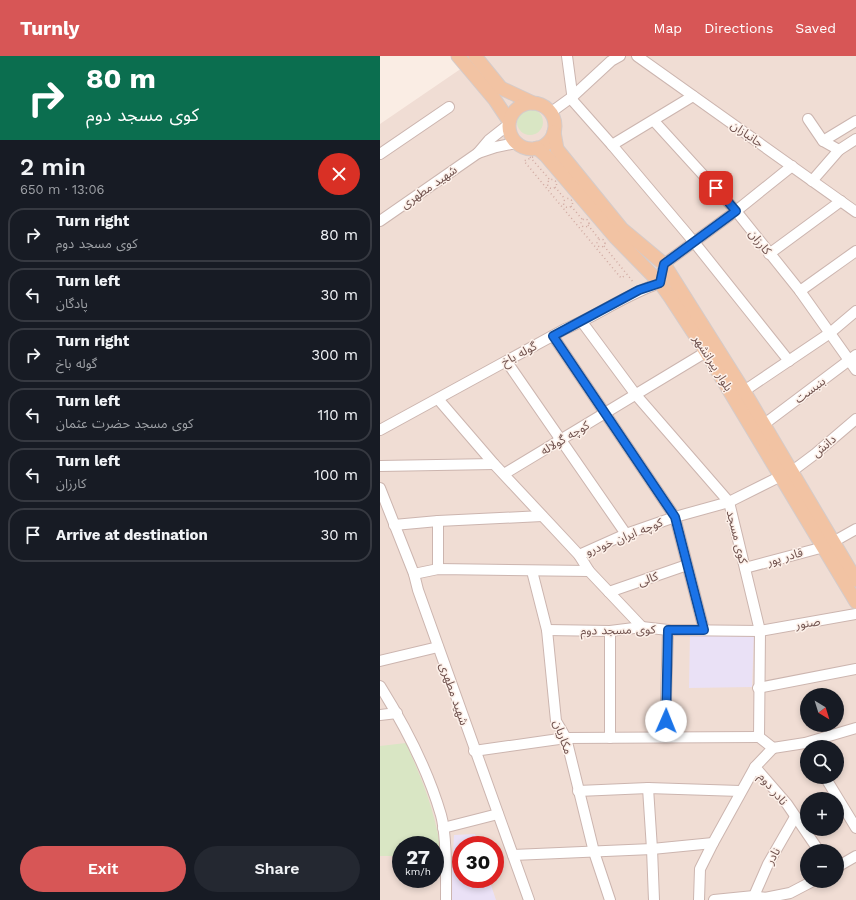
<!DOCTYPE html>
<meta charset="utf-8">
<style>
:root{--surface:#171b24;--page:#242831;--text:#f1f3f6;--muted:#9ea1a6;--line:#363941;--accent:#d75656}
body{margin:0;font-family:"Work Sans","Noto Sans Arabic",sans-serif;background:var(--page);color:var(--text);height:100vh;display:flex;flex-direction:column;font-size:15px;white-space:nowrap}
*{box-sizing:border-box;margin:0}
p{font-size:13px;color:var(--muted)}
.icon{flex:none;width:22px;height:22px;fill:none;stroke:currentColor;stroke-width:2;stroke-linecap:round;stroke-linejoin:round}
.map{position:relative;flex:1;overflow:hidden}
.sheet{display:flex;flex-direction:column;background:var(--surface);width:380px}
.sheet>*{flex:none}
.guide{background:#0b6e4f;color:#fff;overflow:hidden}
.needle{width:26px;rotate:142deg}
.buttons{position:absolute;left:420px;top:632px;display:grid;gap:8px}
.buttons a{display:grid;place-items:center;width:44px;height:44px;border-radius:50%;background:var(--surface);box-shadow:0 2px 6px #0003;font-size:20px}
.speed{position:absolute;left:12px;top:780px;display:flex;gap:8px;font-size:20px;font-weight:700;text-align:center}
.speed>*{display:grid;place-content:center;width:52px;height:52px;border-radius:50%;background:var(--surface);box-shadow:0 2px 6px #0003;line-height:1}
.speed small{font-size:10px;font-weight:400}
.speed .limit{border:6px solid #d22;background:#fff;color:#111}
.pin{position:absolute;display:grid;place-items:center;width:34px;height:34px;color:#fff;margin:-17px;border-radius:8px;box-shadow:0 2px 6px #0006}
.me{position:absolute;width:44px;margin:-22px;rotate:1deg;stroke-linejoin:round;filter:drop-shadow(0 0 3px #0008)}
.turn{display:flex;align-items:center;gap:14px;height:84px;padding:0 20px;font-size:18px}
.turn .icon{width:52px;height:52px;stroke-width:2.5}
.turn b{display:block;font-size:28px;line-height:34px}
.round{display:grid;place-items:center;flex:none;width:42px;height:42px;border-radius:21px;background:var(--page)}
.summary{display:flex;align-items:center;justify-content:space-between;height:68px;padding:0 20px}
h1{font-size:24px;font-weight:600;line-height:30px}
.button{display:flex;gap:8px;margin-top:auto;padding:8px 20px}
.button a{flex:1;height:46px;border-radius:24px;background:var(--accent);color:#fff;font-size:16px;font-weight:600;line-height:46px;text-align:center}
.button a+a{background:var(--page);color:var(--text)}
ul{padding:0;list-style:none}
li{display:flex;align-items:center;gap:12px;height:54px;margin:0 8px 6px;padding:0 12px;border:2px solid var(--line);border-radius:16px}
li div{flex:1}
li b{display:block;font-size:15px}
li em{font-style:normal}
header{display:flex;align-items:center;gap:24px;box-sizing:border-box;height:56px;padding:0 20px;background:var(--accent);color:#fff}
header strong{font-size:19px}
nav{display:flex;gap:22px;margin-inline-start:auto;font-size:14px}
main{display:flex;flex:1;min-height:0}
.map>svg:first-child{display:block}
.residential{fill:#f0ddd4;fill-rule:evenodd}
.education{fill:#eae1f6}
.green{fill:#d9e6c4}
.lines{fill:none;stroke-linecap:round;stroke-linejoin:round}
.minor-casing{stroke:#ccb5af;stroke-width:12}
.major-casing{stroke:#d4cbca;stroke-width:15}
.path{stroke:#d1aaa2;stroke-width:1.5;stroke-dasharray:1 3;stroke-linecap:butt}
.minor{stroke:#fff;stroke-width:10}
.major{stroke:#f2c3a3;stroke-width:13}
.route-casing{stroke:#114b97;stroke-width:10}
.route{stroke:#1a73e8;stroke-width:7}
.labels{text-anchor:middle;stroke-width:3;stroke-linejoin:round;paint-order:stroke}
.street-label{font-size:12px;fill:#6f514d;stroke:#fdf1ea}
</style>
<header>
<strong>Turnly</strong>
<nav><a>Map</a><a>Directions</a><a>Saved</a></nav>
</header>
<main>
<section class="sheet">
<div class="guide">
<div class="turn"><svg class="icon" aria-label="right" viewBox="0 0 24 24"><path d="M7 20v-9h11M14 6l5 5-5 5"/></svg><div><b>80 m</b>کوی مسجد دوم</div></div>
</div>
<div class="summary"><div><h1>2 min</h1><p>650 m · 13:06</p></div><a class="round" style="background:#d93025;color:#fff"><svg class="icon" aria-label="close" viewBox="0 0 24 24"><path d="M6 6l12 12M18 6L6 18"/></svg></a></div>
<ul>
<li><svg class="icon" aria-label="right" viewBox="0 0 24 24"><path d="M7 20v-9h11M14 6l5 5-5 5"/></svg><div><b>Turn right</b><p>کوی مسجد دوم</p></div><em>80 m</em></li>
<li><svg class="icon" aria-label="left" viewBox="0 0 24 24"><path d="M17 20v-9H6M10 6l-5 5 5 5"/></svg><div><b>Turn left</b><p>پادگان</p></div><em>30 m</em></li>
<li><svg class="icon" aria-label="right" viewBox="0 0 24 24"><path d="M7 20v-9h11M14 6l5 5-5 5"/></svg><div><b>Turn right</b><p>گوله باخ</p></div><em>300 m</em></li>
<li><svg class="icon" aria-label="left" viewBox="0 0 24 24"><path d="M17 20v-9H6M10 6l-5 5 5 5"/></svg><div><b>Turn left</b><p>کوی مسجد حضرت عثمان</p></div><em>110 m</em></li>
<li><svg class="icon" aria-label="left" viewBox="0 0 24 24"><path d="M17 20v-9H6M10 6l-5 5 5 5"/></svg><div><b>Turn left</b><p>کارزان</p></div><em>100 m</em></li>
<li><svg class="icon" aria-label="arrive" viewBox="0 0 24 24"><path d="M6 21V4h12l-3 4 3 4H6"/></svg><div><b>Arrive at destination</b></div><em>30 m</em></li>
</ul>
<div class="button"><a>Exit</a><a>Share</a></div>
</section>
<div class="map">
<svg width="476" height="844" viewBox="0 0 476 844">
<rect width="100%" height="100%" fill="#faede4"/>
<path class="residential" d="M 72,0 L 476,0 L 476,844 L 0,844 L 0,68 L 82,12 ZM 427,639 L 457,639 L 457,669 L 427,669 ZM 427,691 L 457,691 L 457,721 L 427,721 ZM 427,743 L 457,743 L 457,773 L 427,773 ZM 21,789 L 55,789 L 55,823 L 21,823 ZM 81,789 L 115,789 L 115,823 L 81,823 ZM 427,795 L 457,795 L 457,825 L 427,825 Z"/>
<g class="education">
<polygon points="310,577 374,579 372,631 309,632"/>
<polygon points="95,778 99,789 81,789 81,823 109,823 116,844 70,844 74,779"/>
</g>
<g class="green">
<circle cx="150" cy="66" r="13"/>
<path d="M 26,687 C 44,728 56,757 62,802 L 55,802 L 55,789 L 21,789 L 21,800 L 0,800 L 0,690 Z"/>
</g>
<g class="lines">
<defs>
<g id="minor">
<polyline points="187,0 193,45 232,89 313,40"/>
<polyline points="257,0 476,156"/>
<polyline points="170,57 192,41 231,5 240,0"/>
<polyline points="428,63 443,85"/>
<polyline points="274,65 356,155 420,235 476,314"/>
<polyline points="128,69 109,84 98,97 116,91 136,87"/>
<polyline points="232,89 314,186 409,305"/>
<polyline points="459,94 443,85 476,65"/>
<polyline points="0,98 69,51"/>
<polyline points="432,125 459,94 476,83"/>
<polyline points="0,165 98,97"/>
<polyline points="389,198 461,145"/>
<polyline points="420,235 476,195"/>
<polyline points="202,266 256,339 349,446 380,575 379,681 393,692"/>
<polyline points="173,280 295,461 324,574"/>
<polyline points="127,306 246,478"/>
<polyline points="364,335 450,277 476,255"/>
<polyline points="58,343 114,408 199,499 209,515 262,571"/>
<polyline points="383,369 476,299"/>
<path d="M 0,374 L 185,273 C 217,260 246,238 280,227 L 284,208 L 356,155 L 412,110"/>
<polyline points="0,410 114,408"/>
<polyline points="411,416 435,398 476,363"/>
<polyline points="124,418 326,296"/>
<polyline points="0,432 34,518 38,534 149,844"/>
<polyline points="14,469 58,465 162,460"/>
<polyline points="199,499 246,478 295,461 349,446 401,420"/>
<polyline points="365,512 444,491 476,473"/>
<polyline points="58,513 58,465"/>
<polyline points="152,515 167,574 176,665 186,682 214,796 230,844"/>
<polyline points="34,518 58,513 209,515"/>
<polyline points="229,536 307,509"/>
<polyline points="167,574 230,575 262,571 288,574 380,575 476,558"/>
<polyline points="230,575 230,682"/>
<polyline points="0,605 58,591"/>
<path d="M 0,630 C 25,670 48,714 61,759 C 67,780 66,821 66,844"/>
<polyline points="378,632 476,613"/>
<polyline points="0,659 17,657"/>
<polyline points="285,680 288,574"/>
<polyline points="393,692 425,687 476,672"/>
<polyline points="94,695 186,682 379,681"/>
<polyline points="375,711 407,748 439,795"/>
<polyline points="445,721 476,772"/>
<polyline points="268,732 272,793 274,844"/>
<polyline points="198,735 268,732 360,735"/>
<polyline points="63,772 118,758"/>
<polyline points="133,799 272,793 333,787"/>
<polyline points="457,811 476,800"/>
<polyline points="374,840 388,808 415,761"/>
<polyline points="319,844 320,813 333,787 375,711 393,692"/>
<polyline points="334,844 374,840 385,842 410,837 433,825"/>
</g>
<g id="major">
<polyline points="78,0 115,44 129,65"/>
<polyline points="95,0 121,32 153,47"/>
<circle cx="152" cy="70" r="23"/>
<polyline points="174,76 177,93 242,173 284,208 364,335 476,524"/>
<polyline points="157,92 166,100 235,181 280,227 290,241 326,296 476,546"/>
</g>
</defs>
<use href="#minor" class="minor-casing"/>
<use href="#major" class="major-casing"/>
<g class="path">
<polyline points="150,101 170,124"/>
<polyline points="153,101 144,105 241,222 246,219"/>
<circle cx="172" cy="128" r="4.5"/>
<polyline points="175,131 185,143"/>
<circle cx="188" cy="147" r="4.5"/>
<polyline points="191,150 202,163"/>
<circle cx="205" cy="167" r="4"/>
<polyline points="208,169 219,183"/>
<circle cx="221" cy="187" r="4"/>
<polyline points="224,190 254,227"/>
</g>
<use href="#minor" class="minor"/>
<use href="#major" class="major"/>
</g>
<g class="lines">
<defs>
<polyline id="route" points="286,665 288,574 324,574 295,461 173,280 259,234 280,227 284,208 356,155 336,132"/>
</defs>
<use href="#route" class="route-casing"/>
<use href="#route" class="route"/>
</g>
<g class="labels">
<g class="street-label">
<text transform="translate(367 78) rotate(35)" y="4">جانبازان</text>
<text transform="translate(49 131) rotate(-35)" y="4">شهید مطهری</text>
<text transform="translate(380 186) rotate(52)" y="4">کارزان</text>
<text transform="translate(139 298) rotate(-28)" y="4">گوله باخ</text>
<text transform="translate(333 307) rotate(58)" y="4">بلوار پیرانشهر</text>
<text transform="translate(430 334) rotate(-37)" y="4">بنبست</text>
<text transform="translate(185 382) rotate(-31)" y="4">کوچه گولاله</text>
<text transform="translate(444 390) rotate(-40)" y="4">دانش</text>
<text transform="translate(244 481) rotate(-22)" y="4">کوچه ایران خودرو</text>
<text transform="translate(357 481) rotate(76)" y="4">کوی مسجد</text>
<text transform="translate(405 501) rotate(-16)" y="4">قادر پور</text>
<text transform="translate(268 523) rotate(-19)" y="4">کالی</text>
<text transform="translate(428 567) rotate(-10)" y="4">صنور</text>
<text transform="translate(238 574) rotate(-1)" y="4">کوی مسجد دوم</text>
<text transform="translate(74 638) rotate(71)" y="4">شهید مطهری</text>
<text transform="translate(183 681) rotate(70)" y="4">مکاریان</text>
<text transform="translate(393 733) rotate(50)" y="4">نادر دوم</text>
<text transform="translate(393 800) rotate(-60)" y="4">نادر</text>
</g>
</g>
</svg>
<div class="buttons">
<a><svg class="needle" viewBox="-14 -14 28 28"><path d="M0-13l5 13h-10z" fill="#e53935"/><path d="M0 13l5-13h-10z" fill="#9ea1a6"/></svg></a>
<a><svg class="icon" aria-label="search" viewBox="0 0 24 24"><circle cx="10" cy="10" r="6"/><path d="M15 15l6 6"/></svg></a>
<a>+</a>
<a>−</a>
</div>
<div class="speed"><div>27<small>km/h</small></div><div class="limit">30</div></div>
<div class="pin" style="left:336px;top:132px;background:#d93025"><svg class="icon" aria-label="arrive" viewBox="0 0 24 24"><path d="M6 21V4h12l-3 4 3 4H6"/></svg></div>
<svg class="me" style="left:286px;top:665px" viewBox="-20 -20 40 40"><circle r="19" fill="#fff"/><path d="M0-13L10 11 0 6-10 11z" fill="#1a73e8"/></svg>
</div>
</main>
